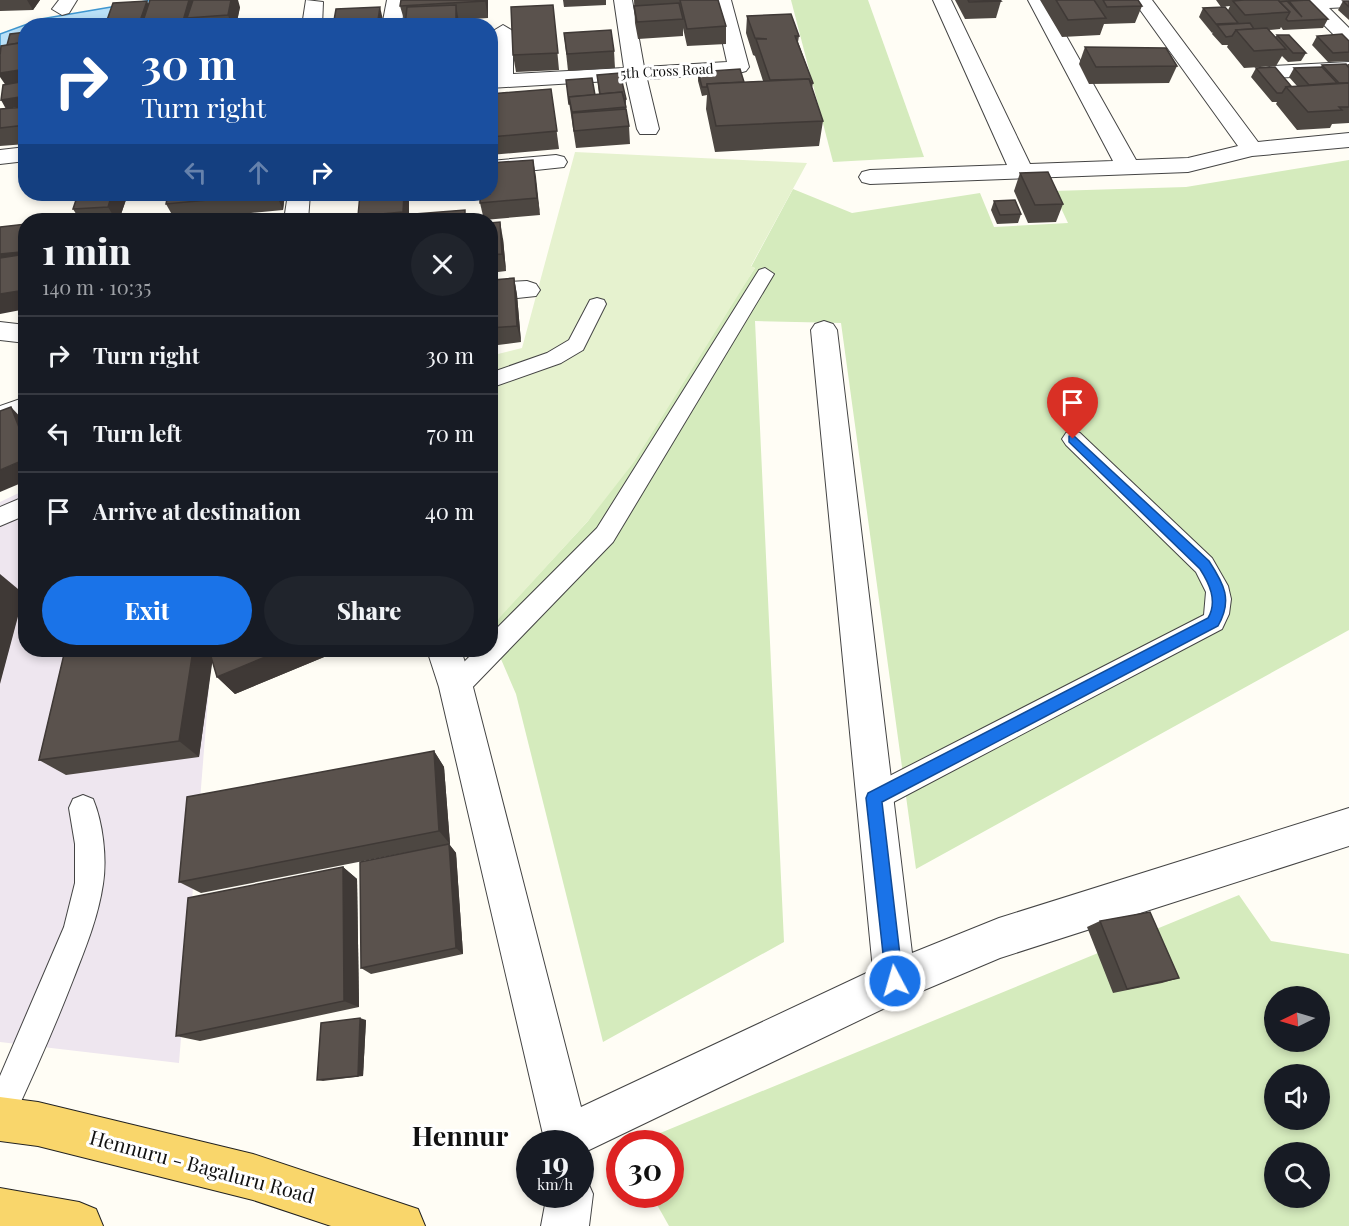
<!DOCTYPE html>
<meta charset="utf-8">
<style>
:root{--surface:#171b24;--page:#20242c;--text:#f1f3f6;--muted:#9ea1a6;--line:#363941;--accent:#1a73e8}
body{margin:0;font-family:"Playfair Display",serif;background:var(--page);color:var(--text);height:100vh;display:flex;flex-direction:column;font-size:22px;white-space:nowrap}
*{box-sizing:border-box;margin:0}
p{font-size:20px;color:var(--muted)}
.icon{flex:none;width:33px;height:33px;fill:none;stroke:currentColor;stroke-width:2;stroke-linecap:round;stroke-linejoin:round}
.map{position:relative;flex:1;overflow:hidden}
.panel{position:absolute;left:18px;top:213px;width:480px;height:444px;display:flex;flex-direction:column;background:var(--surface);border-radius:24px;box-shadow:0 3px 9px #0003}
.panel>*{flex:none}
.top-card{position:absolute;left:18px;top:18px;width:480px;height:183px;border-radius:24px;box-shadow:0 3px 9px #0003;background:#1a4fa0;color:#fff;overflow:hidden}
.needle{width:39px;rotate:265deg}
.controls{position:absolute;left:1264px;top:986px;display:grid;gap:12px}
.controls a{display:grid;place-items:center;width:66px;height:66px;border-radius:50%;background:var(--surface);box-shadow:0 3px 9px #0003;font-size:30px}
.speed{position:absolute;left:516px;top:1130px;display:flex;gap:12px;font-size:30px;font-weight:700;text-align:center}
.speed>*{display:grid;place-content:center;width:78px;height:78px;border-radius:50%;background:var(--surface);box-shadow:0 3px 9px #0003;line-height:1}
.speed small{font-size:15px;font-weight:400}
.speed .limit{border:9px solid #d22;background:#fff;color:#111}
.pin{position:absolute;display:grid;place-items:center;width:51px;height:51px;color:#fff;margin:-62px -26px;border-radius:50% 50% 50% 0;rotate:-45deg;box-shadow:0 0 6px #0007}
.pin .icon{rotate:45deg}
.me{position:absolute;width:66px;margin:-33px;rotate:354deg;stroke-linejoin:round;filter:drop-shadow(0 0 4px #0008)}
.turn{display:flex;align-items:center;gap:21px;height:126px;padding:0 24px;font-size:27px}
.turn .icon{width:78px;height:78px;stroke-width:2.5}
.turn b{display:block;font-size:42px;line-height:51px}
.lanes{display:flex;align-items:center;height:57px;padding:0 24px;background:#0003;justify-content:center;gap:30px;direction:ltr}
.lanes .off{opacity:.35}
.round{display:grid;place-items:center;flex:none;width:63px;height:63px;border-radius:32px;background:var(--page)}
.overview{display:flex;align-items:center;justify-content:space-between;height:102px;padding:0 24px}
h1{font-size:36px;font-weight:800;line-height:45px}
.button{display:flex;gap:12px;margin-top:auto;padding:12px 24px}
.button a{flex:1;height:69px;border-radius:36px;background:var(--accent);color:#fff;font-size:24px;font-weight:800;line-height:69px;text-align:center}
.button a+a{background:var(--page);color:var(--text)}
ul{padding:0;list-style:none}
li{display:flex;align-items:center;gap:18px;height:78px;padding:0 24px;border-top:2px solid var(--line)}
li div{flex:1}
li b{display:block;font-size:22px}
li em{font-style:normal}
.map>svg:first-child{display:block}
.industrial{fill:#eee6ef}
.green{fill:#d5ebbd;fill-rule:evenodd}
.pitch{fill:#e6f2cf}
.water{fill:#b9e0f7;stroke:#3f96cf;stroke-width:1.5}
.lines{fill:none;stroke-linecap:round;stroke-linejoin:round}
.service-casing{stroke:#444;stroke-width:2}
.minor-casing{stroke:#444;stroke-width:2}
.primary-casing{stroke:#222;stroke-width:2}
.service{fill:#fff;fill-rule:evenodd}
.minor{fill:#fff;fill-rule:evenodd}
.primary{fill:#f9d66b;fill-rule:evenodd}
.wall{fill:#4d4742}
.shaded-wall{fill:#3f3936}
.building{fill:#5a524d;stroke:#3f3936;stroke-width:1.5}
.route{fill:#1a73e8;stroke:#114b97;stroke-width:1.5}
.labels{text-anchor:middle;stroke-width:6;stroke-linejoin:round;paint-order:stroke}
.far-street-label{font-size:14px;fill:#111;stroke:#fff}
.near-street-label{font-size:20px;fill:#111;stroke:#fff}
.near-district-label{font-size:27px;font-weight:bold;fill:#111;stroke:#fff}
</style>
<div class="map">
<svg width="1349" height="1226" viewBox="0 0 1349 1226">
<rect width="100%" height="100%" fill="#fffdf5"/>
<polygon class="industrial" points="25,490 26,650 212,650 179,1063 0,1042 0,502"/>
<g class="green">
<polygon points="791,0 868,0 924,157 833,162"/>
<polygon points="1349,160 1349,630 916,869 841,323 755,321 784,942 603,1042 516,694 491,636 490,627 588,521 755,268 751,267 793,189 852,213 980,193 994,227 1068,223 1053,191 1186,187"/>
<path d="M 1239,895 L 1271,941 L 1349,954 L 1349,1226 L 669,1226 L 651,1194 L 670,1194 L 670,1143 L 636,1143 ZM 1275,996 L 1320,996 L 1320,1041 L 1275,1041 ZM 1275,1074 L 1320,1074 L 1320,1119 L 1275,1119 ZM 1275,1152 L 1320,1152 L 1320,1197 L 1275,1197 Z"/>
</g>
<polygon class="pitch" points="575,152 807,163 751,266 755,268 634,462 588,521 491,627 490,356 522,348"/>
<polygon class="water" points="152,0 150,11 91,25 26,26 25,43 0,53 0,34 41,19"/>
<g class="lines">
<defs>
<g id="service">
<polygon points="765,268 774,274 613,542 465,695 456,698 447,695 443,687 447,679 476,650 490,650 490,635 597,528 759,270"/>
<polygon points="597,298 604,300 606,304 583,350 561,363 490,388 490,373 547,353 569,340 590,300"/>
<polygon points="1073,431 1080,433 1212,558 1228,586 1231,599 1229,614 1222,629 884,807 874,811 864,807 860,798 864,789 1204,615 1206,592 1196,572 1066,445 1062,439 1066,433"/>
<polygon points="26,496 26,515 0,526 0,507"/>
<path d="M 83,795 L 93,799 C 103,823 107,858 103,884 C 98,918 85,949 73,980 C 54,1029 33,1076 11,1123 L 0,1128 L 0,1076 L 64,927 L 75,883 L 75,844 L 69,808 L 73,799 Z"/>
</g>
<g id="minor">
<polygon points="59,0 77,0 69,13 62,15 52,9"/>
<polygon points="306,0 323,2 322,26 302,26"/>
<polygon points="387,0 401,0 404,3 402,26 382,26"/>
<polygon points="614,0 632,0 644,67 727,62 713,0 731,0 749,67 746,71 739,73 647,79 659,129 656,134 640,134 637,129 626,80 490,88 493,31 503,25 513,31 513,74 624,68"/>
<polygon points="933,0 951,0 1030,164 1113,161 1028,0 1046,0 1136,160 1188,158 1238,146 1133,0 1152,0 1258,142 1349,133 1349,147 1252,156 1188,172 870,184 862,182 859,177 862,172 870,170 1007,165"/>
<polygon points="1296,0 1349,0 1349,7 1329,8 1349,28 1349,45 1342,43 1309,10 1270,14 1260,8 1270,2"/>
<polygon points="1349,62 1349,74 1273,78 1266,76 1263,72 1266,68 1273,66"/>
<polygon points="26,147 26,161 0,164 0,150"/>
<polygon points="556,155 564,157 567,162 564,167 490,175 490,161"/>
<polygon points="288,194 310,194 308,220 284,220"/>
<polygon points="527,281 536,284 540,290 536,296 490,301 490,283"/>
<polygon points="824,321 833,324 837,330 912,953 999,918 1349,808 1349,846 1000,958 910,996 587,1151 580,1160 580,1143 545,1143 439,687 427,650 461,650 473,687 581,1107 873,970 811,330 815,324"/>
<polygon points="0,322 26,325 26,343 0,340"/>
<polygon points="26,397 26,418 0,428 0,406"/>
<polygon points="580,1175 586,1178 593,1194 589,1226 541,1226 547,1194 580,1194"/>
</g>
<g id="primary">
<polygon points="0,1097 38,1102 253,1154 418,1209 425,1226 331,1226 253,1200 38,1146 0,1141"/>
<polygon points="0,1188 79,1202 96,1209 103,1226 0,1226"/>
</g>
</defs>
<use href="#service" class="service-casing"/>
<use href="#minor" class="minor-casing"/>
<use href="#primary" class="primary-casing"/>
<use href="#service" class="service"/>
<use href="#minor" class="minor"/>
<use href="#primary" class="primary"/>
</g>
<g class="wall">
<polygon points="0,0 40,0 33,10 0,11"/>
<polygon points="488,0 488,18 459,20 459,26 405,26 406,23 405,23 400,6"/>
<polygon points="563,0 606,0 606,5 564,7"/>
<polygon points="634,0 718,0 726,26 726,44 687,46 683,28 683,36 638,39 635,23"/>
<polygon points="955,0 1000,0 1001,1 996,18 965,19"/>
<polygon points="1040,0 1138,0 1142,6 1135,23 1104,24 1100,35 1062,37"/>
<polygon points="1216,0 1300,0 1328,19 1323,28 1283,30 1281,27 1280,29 1269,30 1275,37 1277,35 1306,53 1301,61 1288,62 1282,56 1276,66 1244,68 1227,47 1228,45 1222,45 1212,34 1213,32 1212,33 1199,17 1203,8 1228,10 1230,6 1221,7"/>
<polygon points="1343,1 1349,1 1349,20 1338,10"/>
<polygon points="149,5 240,7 236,26 107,26 106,23"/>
<polygon points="553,5 559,70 516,72 513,55"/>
<polygon points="747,16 799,36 798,42 813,83 812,88 823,121 819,146 715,152 706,109 707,95 702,96 698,81 698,72 744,82 763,81 755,56 753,55 746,33"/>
<polygon points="564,33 614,51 615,68 568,71"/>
<polygon points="1317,36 1349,41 1349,61 1328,62 1312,45"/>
<polygon points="1085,47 1177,66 1169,83 1089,84 1079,64"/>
<polygon points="1348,64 1349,64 1349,123 1332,124 1330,128 1297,130 1276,104 1277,102 1272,102 1251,77 1256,68 1291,86 1297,86 1289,77 1294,68 1321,67 1322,65 1347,65"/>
<polygon points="597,75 626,99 626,109 629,126 630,144 576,148 567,89 595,95 599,94"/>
<polygon points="551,89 559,149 490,155 490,94"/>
<polygon points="26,107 26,144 0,146 0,109"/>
<polygon points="533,160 540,215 484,220 480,203"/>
<polygon points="1020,173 1063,204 1056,222 1028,223 1014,191"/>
<polygon points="47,194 128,194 119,220 80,220 73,209 78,195 49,197"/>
<polygon points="168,194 285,194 283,210 180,220 175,220 166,204"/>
<polygon points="409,194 409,220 360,220 358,216"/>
<polygon points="994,201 1021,214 1018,223 997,224 991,210"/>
<polygon points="490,223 503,239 506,271 490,273"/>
<polygon points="514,278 517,295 521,342 490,346 490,294 493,293"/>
<polygon points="65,650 341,650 235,694 217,677 212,660 199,757 66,775 39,760"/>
<polygon points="434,751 444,767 450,844 201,893 179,882"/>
<polygon points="449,844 456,853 463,954 371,974 361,968"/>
<polygon points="343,867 357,879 359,1007 200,1041 176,1036"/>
<polygon points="1100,921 1179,978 1162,983 1113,993 1087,927"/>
<polygon points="366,1020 363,1076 323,1081 317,1080"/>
</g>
<g class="shaded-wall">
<polygon points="27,0 40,0 33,10"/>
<polygon points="189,0 196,0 187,18 191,26 185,26 183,21"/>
<polygon points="231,0 238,0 240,7 236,26 232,26 228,15"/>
<polygon points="485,0 488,0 488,18"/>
<polygon points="147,1 155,18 142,24 142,26 140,21"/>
<polygon points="456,5 459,22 459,26 456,26"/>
<polygon points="380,7 384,24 384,26 377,26"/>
<polygon points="26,69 26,88 9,90 0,77 0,73"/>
<polygon points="26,96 26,106 6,109 1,100"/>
<polygon points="533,160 536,177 540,215 537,198"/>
<polygon points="112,194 128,194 119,220 116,220 108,207"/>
<polygon points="276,194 285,194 283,210"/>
<polygon points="404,194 409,194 409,220 406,220 403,212"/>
<polygon points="500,222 503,239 506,271 502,254"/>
<polygon points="26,234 26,309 0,314 0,254"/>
<polygon points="514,278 517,295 521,342 517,326"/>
<polygon points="11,407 26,423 26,445"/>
<polygon points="26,459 26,481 0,492 0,470"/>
<polygon points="0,574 24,594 0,684"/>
<polygon points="193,650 214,650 199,757 179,741"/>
<polygon points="282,650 341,650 235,694 217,677"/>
<polygon points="434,751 444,767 450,844 439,831"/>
<polygon points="449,844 456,853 463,954 456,948"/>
<polygon points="343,867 357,879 359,1007 344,1001"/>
<polygon points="360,1018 366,1020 363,1076 358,1076"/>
</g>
<g class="building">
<polygon points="150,0 189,0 183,21 142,24"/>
<polygon points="193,0 231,0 228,15 187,18"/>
<polygon points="401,0 485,0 485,1 400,6"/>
<polygon points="680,0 718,0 726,26 687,29"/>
<polygon points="968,0 1000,0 1001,1 969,2"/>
<polygon points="1056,0 1094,0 1106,18 1068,20"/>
<polygon points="1103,0 1138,0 1142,6 1107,7"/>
<polygon points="1244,0 1278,0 1290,12 1245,15 1233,1"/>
<polygon points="1309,0 1328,19 1288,21 1286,19 1290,12 1280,2 1287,1 1302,17 1289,1"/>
<polygon points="147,1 140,21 106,23 113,3"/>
<polygon points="1343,1 1349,1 1349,7"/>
<polygon points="679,3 683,19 637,22 634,6"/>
<polygon points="456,5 456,23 405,26 407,7"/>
<polygon points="553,5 558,53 513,55 511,7"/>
<polygon points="380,7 377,26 333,26 336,9"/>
<polygon points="1225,7 1238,23 1216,24 1203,8"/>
<polygon points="791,14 799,36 795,36 813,83 811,83 809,79 770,80 756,39 767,39 755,38 747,16"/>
<polygon points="1250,23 1254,29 1236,30 1232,36 1226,37 1217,25"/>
<polygon points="1267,28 1286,49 1254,51 1236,30"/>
<polygon points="611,30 614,51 567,54 564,33"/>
<polygon points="26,32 26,42 7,45 10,34"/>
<polygon points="1342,34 1349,41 1349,52 1333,53 1317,36"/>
<polygon points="1277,35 1289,35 1306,53 1293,53"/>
<polygon points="26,42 26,69 0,73 0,56 1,46"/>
<polygon points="1085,47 1166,48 1177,66 1096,67"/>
<polygon points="1346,64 1349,68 1349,83 1339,83 1322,65"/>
<polygon points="1275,67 1291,86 1286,87 1282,93 1277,93 1256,68"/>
<polygon points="1322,67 1337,83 1309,85 1294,68"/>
<polygon points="740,69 744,82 707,84 707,87 702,87 698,72"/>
<polygon points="620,73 626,99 624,99 622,92 600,94 597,75"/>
<polygon points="592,78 595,95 569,97 570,104 569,104 566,80"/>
<polygon points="809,79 823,121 716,126 707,84"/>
<polygon points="26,81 26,96 1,100 3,85"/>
<polygon points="1349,83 1349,107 1339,107 1342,110 1308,112 1286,87"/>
<polygon points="551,89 557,131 490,137 490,94"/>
<polygon points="622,92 626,107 572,112 569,97"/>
<polygon points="26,107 26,125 0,128 0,109"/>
<polygon points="626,109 629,126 574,131 572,113"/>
<polygon points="533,160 537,198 480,203 480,194 490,194 490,163"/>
<polygon points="1048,172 1063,204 1035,205 1020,173"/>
<polygon points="78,194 112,194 108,207 73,209"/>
<polygon points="168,194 272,194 166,204"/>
<polygon points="360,194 404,194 403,212 358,216"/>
<polygon points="1015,200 1021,214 1000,215 994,201"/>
<polygon points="465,210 465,220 415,220 415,214"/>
<polygon points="358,218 358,220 335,220"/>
<polygon points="500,222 502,254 490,255 490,223"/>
<polygon points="26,224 26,234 21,252 0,254 0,227"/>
<polygon points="26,254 19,291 0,294 0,258"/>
<polygon points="514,278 517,326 490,328 490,294 493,293 493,280"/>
<polygon points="11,407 26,445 26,459 0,470 0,411"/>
<polygon points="65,650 193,650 179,741 39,760"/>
<polygon points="209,650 282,650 217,677"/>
<polygon points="434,751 439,831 179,882 187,797"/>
<polygon points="449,844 456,948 361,968 360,862"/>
<polygon points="343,867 344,1001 176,1036 188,898"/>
<polygon points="1150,912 1179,978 1127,989 1100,921"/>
<polygon points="360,1018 358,1076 317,1080 321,1023"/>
</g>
<path class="route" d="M 1073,435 L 1209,561 C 1224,584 1233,600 1218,626 L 882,802 L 903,981 L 901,987 L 895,989 L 889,987 L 886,981 L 866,798 L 868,793 L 1208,618 C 1218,601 1209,583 1200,569 L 1069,442 L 1069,436 Z"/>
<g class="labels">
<g class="far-street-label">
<text transform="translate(667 71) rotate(-3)" y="5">5th Cross Road</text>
</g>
<g class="near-street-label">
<text transform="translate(202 1167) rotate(15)" y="7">Hennuru - Bagaluru Road</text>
</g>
<g class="near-district-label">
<text x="460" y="1146">Hennur</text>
</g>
</g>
</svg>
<div class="controls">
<a><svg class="needle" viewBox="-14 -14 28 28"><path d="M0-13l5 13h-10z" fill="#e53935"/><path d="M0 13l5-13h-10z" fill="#9ea1a6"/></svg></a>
<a><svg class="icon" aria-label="sound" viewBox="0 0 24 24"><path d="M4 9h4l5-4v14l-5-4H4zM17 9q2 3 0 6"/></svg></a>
<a><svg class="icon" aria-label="search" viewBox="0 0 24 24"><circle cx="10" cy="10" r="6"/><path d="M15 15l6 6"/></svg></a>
</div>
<div class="speed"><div>19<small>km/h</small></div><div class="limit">30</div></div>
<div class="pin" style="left:1073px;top:439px;background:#d93025"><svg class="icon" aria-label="arrive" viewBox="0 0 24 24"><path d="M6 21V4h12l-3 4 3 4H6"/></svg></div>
<svg class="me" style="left:895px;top:981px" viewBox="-20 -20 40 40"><circle r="17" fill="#1a73e8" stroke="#fff" stroke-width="3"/><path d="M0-11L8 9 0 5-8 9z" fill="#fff"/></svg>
<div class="top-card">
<div class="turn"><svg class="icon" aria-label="right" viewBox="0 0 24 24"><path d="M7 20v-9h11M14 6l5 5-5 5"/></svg><div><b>30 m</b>Turn right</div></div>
<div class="lanes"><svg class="icon off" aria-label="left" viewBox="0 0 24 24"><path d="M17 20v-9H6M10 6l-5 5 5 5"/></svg><svg class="icon off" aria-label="ahead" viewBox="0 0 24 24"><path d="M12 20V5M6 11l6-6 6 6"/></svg><svg class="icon" aria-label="right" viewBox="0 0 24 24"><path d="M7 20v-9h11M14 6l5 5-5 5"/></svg></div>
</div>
<section class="panel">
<div class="overview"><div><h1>1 min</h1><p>140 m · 10:35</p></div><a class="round"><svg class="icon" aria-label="close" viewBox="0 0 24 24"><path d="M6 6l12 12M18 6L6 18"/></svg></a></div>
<ul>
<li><svg class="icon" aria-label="right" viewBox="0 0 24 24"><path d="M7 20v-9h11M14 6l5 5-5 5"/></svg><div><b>Turn right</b></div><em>30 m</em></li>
<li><svg class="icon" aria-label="left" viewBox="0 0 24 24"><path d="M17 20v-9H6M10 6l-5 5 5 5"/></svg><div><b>Turn left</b></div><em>70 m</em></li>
<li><svg class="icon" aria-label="arrive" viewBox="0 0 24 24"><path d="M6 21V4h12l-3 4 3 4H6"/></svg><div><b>Arrive at destination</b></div><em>40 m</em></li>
</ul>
<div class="button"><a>Exit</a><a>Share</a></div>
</section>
</div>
